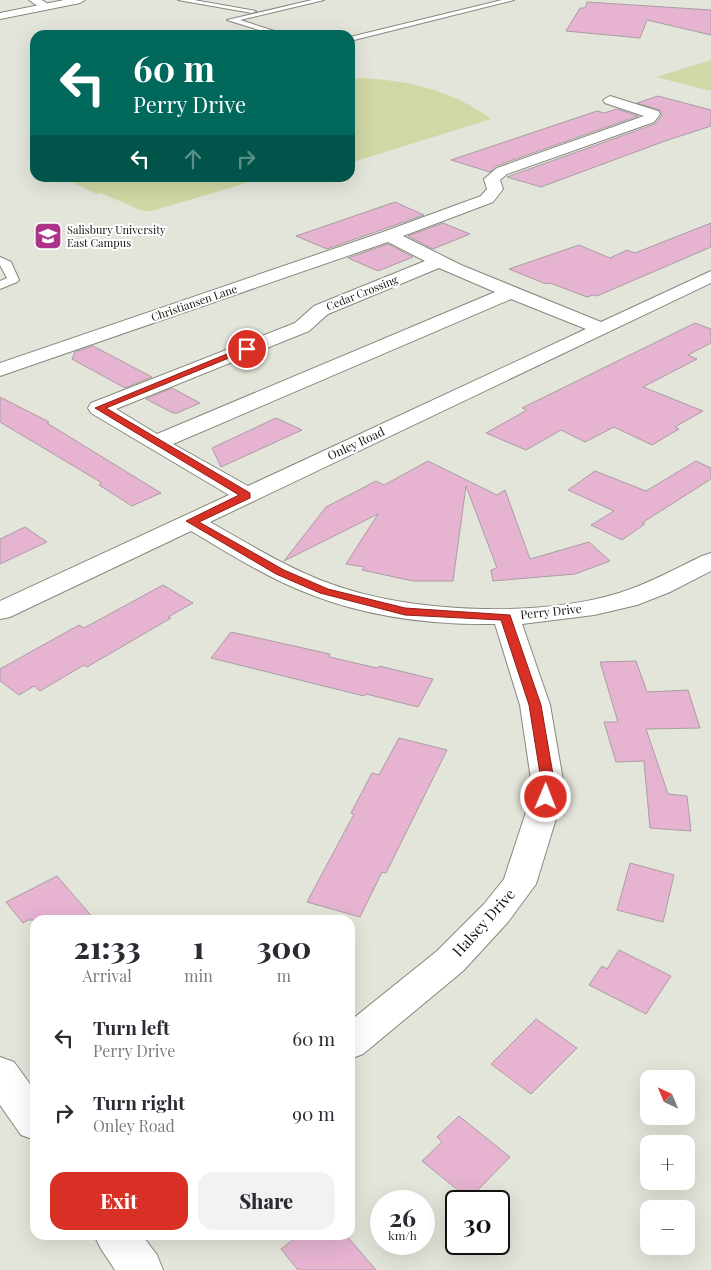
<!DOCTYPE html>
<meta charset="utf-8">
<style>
:root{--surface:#fff;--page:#f2f2f3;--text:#2b2b33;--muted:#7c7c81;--accent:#d93025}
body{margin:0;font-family:"Playfair Display",serif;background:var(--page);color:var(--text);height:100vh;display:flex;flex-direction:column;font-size:19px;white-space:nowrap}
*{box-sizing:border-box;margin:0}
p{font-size:16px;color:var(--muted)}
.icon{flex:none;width:28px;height:28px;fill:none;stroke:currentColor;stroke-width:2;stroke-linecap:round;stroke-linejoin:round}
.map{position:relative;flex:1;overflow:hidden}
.details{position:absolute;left:30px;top:915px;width:325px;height:325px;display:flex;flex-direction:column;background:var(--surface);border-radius:15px;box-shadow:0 5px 20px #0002}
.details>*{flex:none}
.banner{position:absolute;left:30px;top:30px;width:325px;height:152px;border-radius:15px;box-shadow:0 5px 20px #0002;background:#00695c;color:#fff;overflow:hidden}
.needle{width:32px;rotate:316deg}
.buttons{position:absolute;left:640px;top:1070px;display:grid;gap:10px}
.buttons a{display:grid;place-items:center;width:55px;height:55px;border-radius:10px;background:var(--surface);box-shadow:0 5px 20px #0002;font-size:25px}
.speed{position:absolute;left:370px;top:1190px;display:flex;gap:10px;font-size:25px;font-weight:700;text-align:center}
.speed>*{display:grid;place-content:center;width:65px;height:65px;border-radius:50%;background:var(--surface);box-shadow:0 5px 20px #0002;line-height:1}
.speed small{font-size:12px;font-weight:400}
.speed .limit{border:2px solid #111;border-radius:8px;background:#fff;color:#111}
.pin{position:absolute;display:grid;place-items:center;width:42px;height:42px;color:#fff;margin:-21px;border:2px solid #fff;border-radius:50%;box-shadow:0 1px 5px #0007}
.me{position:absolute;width:55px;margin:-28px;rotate:1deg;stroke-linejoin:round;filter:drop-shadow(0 0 4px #0008)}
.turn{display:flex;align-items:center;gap:18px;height:105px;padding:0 20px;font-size:22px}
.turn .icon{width:65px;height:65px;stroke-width:2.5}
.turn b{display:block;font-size:35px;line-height:42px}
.lanes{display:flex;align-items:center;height:48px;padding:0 20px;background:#0003;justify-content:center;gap:25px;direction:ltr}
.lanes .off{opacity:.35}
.eta{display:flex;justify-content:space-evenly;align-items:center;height:85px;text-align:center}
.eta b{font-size:30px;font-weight:800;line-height:35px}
.action{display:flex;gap:10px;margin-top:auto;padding:10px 20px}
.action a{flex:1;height:58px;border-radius:15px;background:var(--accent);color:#fff;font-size:20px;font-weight:800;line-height:58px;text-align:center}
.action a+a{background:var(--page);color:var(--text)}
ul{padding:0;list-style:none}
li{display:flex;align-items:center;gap:15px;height:75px;padding:0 20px}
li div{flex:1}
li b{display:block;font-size:19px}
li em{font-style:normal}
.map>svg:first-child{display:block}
.green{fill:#d0d8a5}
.building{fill:#e6b3d1;stroke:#a99ea4}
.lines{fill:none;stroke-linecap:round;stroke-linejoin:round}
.lane-casing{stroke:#86887d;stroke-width:2}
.street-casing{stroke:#86887d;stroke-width:2}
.secondary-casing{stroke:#86887d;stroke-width:2}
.lane{fill:#fff;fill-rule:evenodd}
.street{fill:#fff;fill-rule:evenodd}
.secondary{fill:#fff;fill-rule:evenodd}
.route{fill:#d93025;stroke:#8d1f18}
.labels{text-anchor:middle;stroke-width:4;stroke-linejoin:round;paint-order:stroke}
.far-poi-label{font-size:11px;fill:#131410;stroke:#fff;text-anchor:start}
.far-street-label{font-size:11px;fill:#131410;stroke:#fff}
.street-label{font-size:12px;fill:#131410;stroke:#fff}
.near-street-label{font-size:15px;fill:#131410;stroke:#fff}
</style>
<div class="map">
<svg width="711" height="1270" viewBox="0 0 711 1270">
<rect width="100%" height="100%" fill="#e3e5da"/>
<g class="green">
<polygon points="711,60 711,91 656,77"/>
<path d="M 350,78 C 400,78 451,89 491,119 L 350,163 Z"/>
<polygon points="64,178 264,178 152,211 143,211 101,193 96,194"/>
</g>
<g class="building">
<polygon points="587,2 711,10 711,35 647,20 640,38 566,31 580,8 585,8"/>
<polygon points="658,96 711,110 711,126 665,141 541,187 507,177 655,124 662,115 660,110 637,103"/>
<polygon points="617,109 638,116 496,166 490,172 451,160 597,111 604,113"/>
<polygon points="395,202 424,215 327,249 296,236"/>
<polygon points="443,223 470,234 433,249 408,236"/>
<polygon points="711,223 711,247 597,296 593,295 587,297 550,283 546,284 509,269 579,245 610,258 627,250 635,253"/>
<polygon points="388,244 413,257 378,271 348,258"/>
<polygon points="695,323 711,329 711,343 688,355 697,359 643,387 703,411 675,427 679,429 652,445 614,427 585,442 561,430 526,450 486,433 527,410 522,408"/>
<polygon points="93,346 152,377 125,388 72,359 75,352"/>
<polygon points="172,388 200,403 177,413 173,413 146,399"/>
<polygon points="0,397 49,422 47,423 161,493 132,506 99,485 102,483 0,422"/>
<polygon points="276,418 302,430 221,467 212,448"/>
<polygon points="428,461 497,495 505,490 530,559 589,542 610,561 575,574 493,581 491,570 497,568 466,486 453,581 413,581 362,570 364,567 346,564 378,514 284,561 326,507 376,481 384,485"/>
<polygon points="696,461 711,468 711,479 642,523 645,524 622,540 591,525 614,511 568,490 595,471 646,491"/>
<polygon points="25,527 47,542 0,564 0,539"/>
<polygon points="163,585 193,603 168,617 171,618 87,667 84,665 40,691 34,686 19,695 0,681 0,669 79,625 84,628"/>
<polygon points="231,632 330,654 329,657 377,668 379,666 433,679 418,707 366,694 364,696 211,658"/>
<polygon points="636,661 647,692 688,690 700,728 646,729 668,794 687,796 691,831 650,828 644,761 616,762 604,722 618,722 600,662"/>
<polygon points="399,738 447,750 386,873 382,872 360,917 307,902 354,814 351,813 372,773 379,775"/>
<polygon points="630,863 674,875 663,922 617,910"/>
<polygon points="57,876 95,920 28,920 23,923 6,902"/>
<polygon points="619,950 671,976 646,1014 589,985 602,966 607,969"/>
<polygon points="536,1019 577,1048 531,1094 491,1064"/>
<polygon points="459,1116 510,1157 469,1199 422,1161 442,1142 437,1137"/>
<polygon points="299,1235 346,1235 376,1270 298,1270 281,1249"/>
</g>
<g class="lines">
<defs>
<g id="lane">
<polygon points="178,0 194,0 256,11 252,13"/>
<polygon points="312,0 324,0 240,20 287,35 275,35 227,20"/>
<polygon points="502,0 514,0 350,41 350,37"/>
<polygon points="0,257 11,262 19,280 17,282 0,289 0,281 7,278 0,265"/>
</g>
<g id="street">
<polygon points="29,0 42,0 52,7 50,9 42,9"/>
<path d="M 610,96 L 658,111 L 660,114 L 654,122 L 507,174 L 500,180 L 503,189 L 493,202 L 403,236 L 461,265 L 601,322 L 711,271 L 711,283 L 210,522 C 249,544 289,569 331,584 C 411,613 538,618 619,593 C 648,584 675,569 702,556 L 711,553 L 711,571 L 670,592 L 637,605 L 594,615 L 522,624 L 550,705 L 564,786 L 559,809 L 536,884 L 508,922 L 463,971 L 363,1054 L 350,1059 L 350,1021 L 437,951 L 484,904 L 504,879 L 527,809 L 532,786 L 520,705 L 495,624 C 433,625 369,617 312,595 C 269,579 230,554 191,531 L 10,617 L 0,619 L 0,601 L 229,495 L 91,413 L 88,408 L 91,403 L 295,323 L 314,306 L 425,261 L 388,242 L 0,376 L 0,363 L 383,232 L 481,196 L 487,189 L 484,179 L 497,168 L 644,116 L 605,103 L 603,100 ZM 439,268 L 495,292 L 157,434 L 116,409 L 309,331 L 328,314 ZM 511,299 L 586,329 L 248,486 L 173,444 Z"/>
</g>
<g id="secondary">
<polygon points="64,0 85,0 80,3 0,19 0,13"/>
<polygon points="0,1057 14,1062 35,1091 35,1140 21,1135 0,1105"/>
<polygon points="94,1235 142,1235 157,1255 163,1270 115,1270 101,1249"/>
</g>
</defs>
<use href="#lane" class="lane-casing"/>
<use href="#street" class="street-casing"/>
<use href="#secondary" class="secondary-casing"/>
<use href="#lane" class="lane"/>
<use href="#street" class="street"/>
<use href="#secondary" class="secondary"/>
</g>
<polygon class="route" points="244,347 251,349 106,408 250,493 250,498 199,522 284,570 328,589 405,608 510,615 541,705 555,786 550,801 541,801 539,797 542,786 529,705 501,620 405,615 320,593 276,574 186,521 239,495 95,408"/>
<defs>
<symbol id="university-square" viewBox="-11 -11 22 22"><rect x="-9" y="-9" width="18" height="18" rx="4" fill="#ac3387" stroke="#fff"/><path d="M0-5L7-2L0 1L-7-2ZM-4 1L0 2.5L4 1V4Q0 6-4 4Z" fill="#fff"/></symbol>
</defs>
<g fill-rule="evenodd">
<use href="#university-square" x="32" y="220" width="32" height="32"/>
</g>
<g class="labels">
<g class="far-poi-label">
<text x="67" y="234">Salisbury University<tspan x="67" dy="13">East Campus</tspan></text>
</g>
<g class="far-street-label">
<text transform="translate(362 293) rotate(-22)" y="4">Cedar Crossing</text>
<text transform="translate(194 303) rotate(-19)" y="4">Christiansen Lane</text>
</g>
<g class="street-label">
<text transform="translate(356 444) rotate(-25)" y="4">Onley Road</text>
<text transform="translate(551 612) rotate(-6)" y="4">Perry Drive</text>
</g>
<g class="near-street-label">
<text transform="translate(484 923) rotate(-48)" y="5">Halsey Drive</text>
</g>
</g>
</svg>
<div class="buttons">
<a><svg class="needle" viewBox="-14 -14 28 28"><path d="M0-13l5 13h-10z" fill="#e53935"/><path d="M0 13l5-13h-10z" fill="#7c7c81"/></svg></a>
<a>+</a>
<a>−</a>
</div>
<div class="speed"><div>26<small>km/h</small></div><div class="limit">30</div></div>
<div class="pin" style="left:247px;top:349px;background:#d93025"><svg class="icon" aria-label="arrive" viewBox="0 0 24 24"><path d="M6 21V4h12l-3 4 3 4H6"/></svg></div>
<svg class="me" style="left:546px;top:797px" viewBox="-20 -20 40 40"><circle r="17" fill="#d93025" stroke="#fff" stroke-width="3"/><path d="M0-11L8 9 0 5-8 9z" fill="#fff"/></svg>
<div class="banner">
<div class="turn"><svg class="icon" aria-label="left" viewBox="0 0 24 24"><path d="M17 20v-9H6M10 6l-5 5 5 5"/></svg><div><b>60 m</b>Perry Drive</div></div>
<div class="lanes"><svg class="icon" aria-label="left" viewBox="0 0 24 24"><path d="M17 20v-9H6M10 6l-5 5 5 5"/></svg><svg class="icon off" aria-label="ahead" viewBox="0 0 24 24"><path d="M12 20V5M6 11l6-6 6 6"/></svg><svg class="icon off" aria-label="right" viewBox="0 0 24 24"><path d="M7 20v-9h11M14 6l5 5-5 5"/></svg></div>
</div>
<section class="details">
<div class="eta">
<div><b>21:33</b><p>Arrival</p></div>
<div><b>1</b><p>min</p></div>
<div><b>300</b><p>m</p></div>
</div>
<ul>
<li><svg class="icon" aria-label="left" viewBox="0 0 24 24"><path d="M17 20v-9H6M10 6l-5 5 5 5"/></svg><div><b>Turn left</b><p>Perry Drive</p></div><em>60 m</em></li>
<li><svg class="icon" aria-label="right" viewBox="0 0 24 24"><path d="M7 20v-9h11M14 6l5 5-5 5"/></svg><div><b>Turn right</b><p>Onley Road</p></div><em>90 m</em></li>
</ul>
<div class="action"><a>Exit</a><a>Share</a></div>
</section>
</div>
